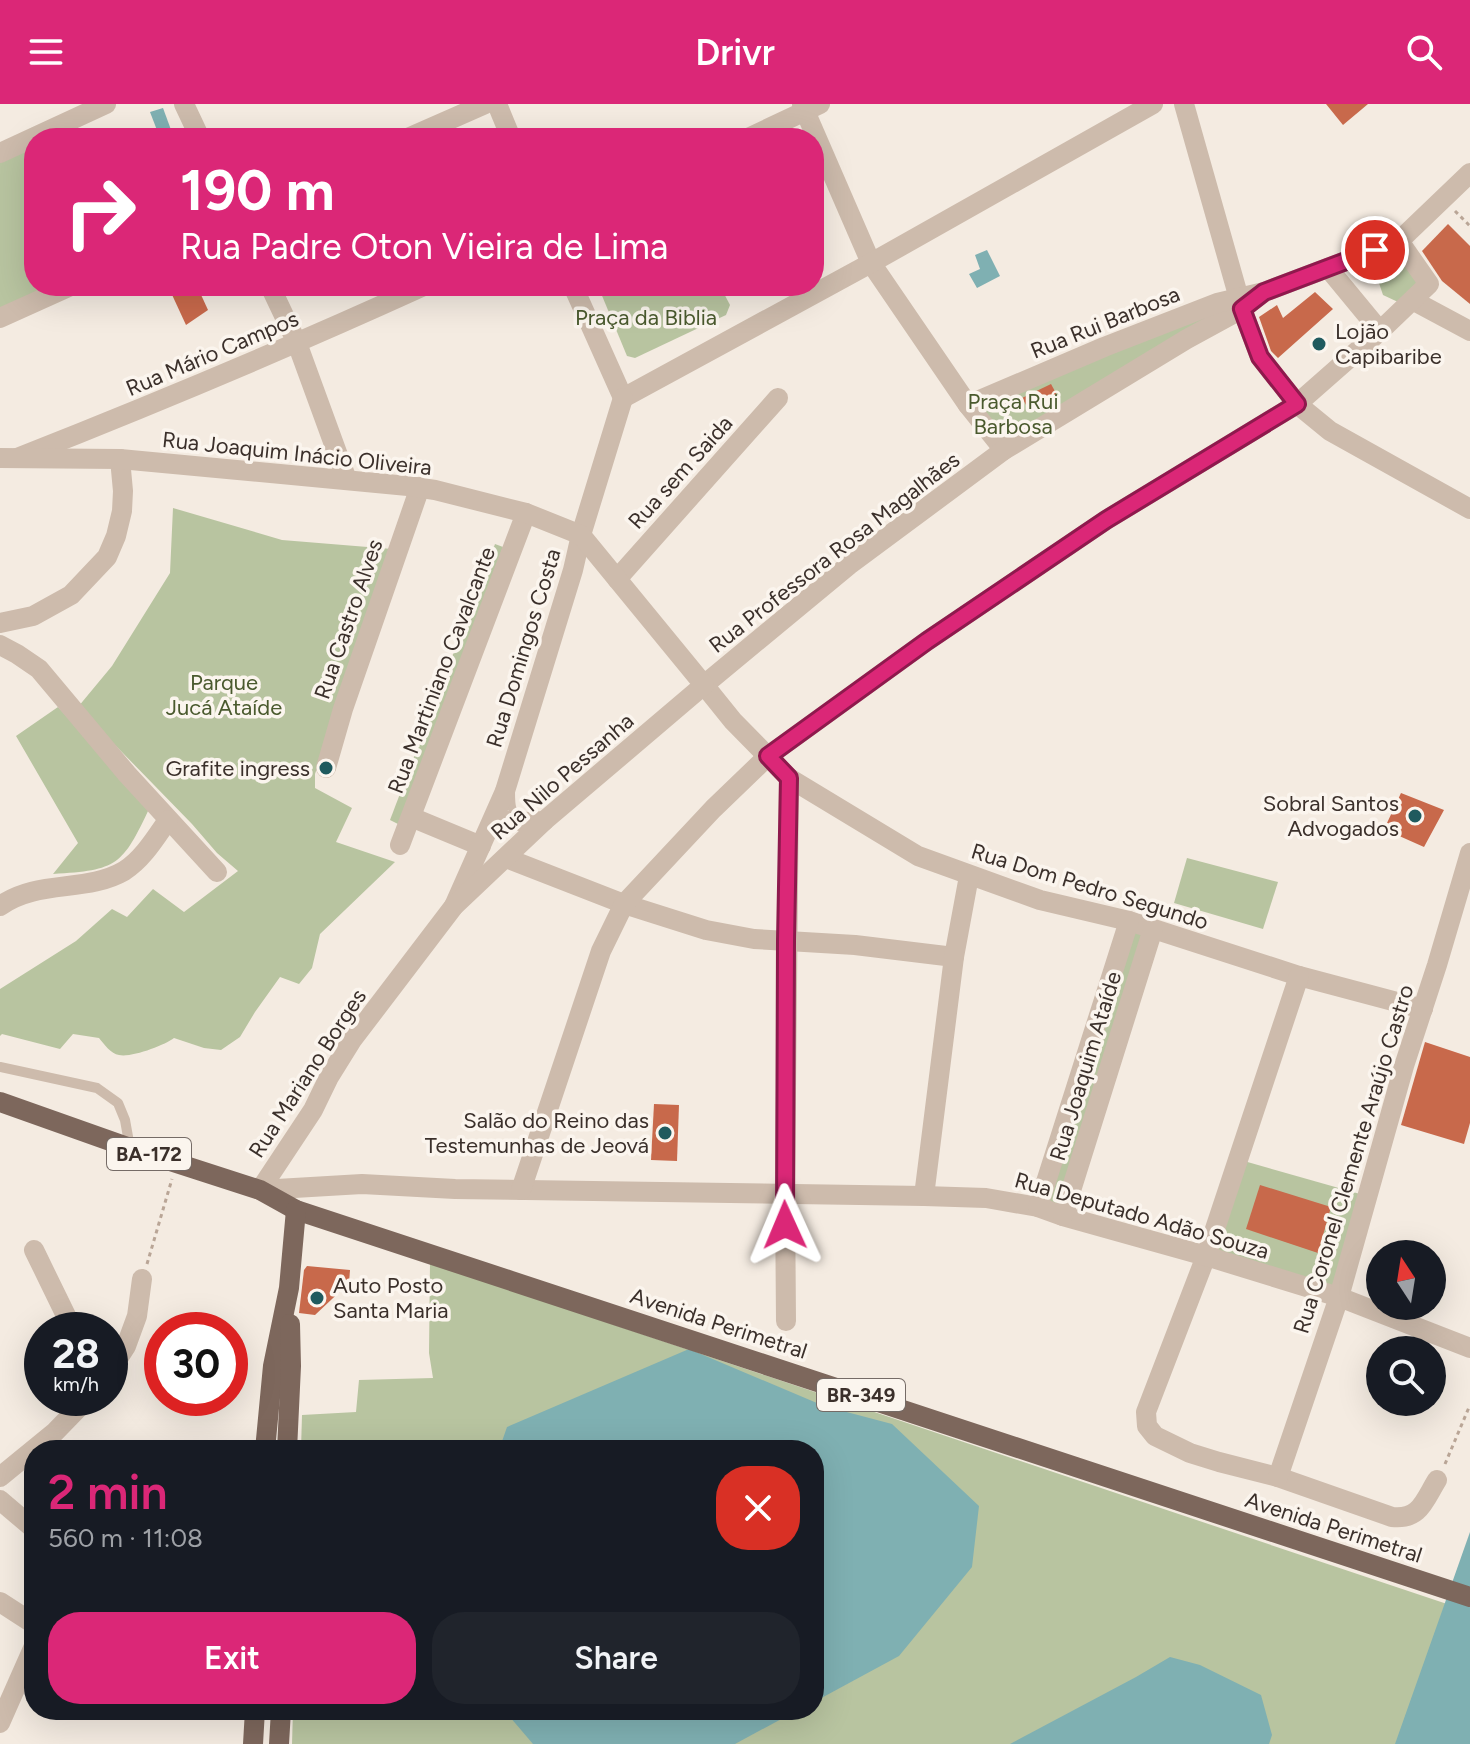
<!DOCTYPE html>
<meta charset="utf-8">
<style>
:root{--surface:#171b24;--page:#20242c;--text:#f1f3f6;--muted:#9ea1a6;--accent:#db2777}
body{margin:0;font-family:Figtree,sans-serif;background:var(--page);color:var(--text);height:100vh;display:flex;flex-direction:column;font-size:30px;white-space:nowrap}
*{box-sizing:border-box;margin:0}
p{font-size:26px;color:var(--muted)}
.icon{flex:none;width:44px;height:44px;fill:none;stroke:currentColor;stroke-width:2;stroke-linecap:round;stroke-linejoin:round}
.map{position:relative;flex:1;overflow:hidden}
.sheet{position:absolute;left:24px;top:1336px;width:800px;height:280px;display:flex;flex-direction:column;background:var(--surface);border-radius:32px;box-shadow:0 8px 32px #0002}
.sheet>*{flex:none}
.guide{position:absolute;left:24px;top:24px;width:800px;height:168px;border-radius:32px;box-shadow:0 8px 32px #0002;background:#db2777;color:#fff;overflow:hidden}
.needle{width:52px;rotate:348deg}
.fabs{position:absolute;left:1366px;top:1136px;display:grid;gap:16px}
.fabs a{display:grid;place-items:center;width:80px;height:80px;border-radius:50%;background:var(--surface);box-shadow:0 8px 32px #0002;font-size:40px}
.speed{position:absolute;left:24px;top:1208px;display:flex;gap:16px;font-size:40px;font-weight:700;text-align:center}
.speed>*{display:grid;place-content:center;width:104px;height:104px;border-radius:50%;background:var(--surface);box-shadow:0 8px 32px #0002;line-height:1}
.speed small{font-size:20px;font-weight:400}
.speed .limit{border:12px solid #d22;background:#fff;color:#111}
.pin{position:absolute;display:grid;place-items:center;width:68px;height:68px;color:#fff;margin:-34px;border:4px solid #fff;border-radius:50%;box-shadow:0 2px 8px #0007}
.me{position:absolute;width:88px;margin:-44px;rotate:359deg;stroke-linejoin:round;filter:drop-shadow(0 0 6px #0008)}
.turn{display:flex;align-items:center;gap:28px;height:168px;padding:0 24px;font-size:36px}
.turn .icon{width:104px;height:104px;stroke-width:2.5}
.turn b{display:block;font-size:56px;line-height:68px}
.round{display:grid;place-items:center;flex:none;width:84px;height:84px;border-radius:32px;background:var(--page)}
.summary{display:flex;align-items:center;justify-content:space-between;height:136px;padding:0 24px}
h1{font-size:48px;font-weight:600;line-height:60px;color:var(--accent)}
.action{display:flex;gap:16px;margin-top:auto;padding:16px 24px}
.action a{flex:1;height:92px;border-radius:32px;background:var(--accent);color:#fff;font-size:32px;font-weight:600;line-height:92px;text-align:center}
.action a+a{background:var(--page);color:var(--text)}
header{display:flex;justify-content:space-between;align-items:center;height:104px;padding:0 24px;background:var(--accent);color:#fff;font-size:36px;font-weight:600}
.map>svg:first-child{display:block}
.green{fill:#b8c4a0}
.water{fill:#7fb0b2}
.building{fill:#c8694b}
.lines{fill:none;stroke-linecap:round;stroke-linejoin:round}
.path{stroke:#b9a596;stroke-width:3;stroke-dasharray:4 4;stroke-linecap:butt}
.service{stroke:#cdbbac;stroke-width:10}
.minor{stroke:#cdbbac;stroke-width:20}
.tertiary{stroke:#cdbbac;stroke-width:20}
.primary{stroke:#7d675c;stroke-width:20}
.route-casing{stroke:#8e194d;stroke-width:20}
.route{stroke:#db2777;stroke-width:14}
.poi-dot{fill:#1f5a5e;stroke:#fbf5ee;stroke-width:3}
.labels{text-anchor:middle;stroke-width:7;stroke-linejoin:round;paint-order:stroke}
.shield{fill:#fbf5ee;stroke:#756b66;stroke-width:2}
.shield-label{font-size:20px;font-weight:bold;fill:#3b302b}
.park-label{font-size:22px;fill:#4a5a2e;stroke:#fbf5ee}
.street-label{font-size:22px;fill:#3b302b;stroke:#fbf5ee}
.poi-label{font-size:22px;fill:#3b302b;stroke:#fbf5ee;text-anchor:end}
</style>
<header><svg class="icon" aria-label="menu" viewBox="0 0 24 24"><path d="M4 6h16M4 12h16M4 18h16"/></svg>Drivr<svg class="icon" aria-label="search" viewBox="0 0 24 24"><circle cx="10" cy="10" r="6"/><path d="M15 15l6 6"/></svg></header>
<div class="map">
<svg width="1470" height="1640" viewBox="0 0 1470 1640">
<rect width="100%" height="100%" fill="#f4ebe1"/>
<g class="green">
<polygon points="34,35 34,182 69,182 0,212 0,54"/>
<polygon points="1399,156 1414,162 1420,177 1398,198 1383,191 1378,176 1384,162"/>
<polygon points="598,182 720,182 730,201 726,211 635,254 627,252"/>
<polygon points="1238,194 1004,346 968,301"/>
<path d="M 173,404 L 282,436 L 392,445 L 315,670 L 315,684 L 352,704 L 336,738 L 395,758 L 320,830 L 312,864 L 299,880 L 280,873 L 255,908 L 240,933 L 221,946 L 204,944 L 174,934 C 165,941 131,954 119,951 C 111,950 104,940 99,934 L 73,930 L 60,945 L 2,930 L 0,932 L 0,885 L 76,837 L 112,805 L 127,813 L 153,785 L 184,808 L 238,767 L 217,749 L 192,720 L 78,603 L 112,562 L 170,469 Z"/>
<polygon points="495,440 503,443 400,721 390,716"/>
<path d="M 58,603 L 150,703 C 122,762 118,766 53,770 L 78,739 L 16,632 Z"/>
<polygon points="1187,754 1278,778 1263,825 1174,799"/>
<polygon points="1129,817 1153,825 1063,1112 1038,1103"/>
<polygon points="1237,1055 1367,1092 1339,1193 1206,1152"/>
<polygon points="430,1159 1456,1503 1420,1640 292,1640 293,1606 814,1606 814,1346 301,1346 302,1311 356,1308 359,1276 433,1274 429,1249"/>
</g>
<g class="water">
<polygon points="163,4 174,34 160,34 150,8"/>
<polygon points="987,146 1000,172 977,184 969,170 980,165 975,151"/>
<polygon points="689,1245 824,1302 892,1320 979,1402 972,1463 899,1552 814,1598 814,1346 499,1346 507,1323"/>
<polygon points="1470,1428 1470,1640 1395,1640"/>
<polygon points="1170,1553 1200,1561 1261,1591 1272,1631 1269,1640 1010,1640 1136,1573"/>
<polygon points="504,1606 798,1606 735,1640 533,1640"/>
</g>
<g class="building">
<polygon points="1326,0 1368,0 1343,21"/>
<polygon points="1448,120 1470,142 1470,200 1442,177 1422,147"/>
<polygon points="168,182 197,182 208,206 186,221"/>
<polygon points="1315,188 1333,205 1278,254 1271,247 1259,213 1277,201 1283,214"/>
<polygon points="1051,280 1057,291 1029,306 1022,294"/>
<polygon points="1401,689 1444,706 1424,743 1397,731 1400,725 1387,719"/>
<polygon points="1425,938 1470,953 1470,1019 1464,1040 1401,1021"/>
<polygon points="654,1000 679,1001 677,1057 651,1056"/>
<polygon points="1260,1081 1331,1103 1318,1149 1246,1125"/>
<polygon points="307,1162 350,1166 349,1179 315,1211 299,1209 304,1166"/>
</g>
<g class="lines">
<g class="path">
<polyline points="1455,107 1470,122"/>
<polyline points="147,1160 172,1075"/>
<polyline points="1445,1360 1470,1301"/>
</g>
<polyline class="service" points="0,963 97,984 118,999 125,1016 130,1044"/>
<g class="minor">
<polyline points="184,0 200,34"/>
<polyline points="497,0 511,34"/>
<polyline points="802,0 871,159 968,301 1004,346"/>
<polyline points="1184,0 1242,205 1260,253 1297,300 1330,327 1470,405"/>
<polyline points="408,34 485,0"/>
<polyline points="748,34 820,0"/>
<polyline points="0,49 106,0"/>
<polyline points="1328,164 1380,227"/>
<polyline points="270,182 297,239 347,376"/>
<polyline points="573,182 623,294"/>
<polyline points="1264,188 1242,205 1187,235 1004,346 849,461 704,581 733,617 789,674 918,752 1040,796 1129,817 1299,872 1423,905"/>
<polyline points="1414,197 1470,227"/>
<polyline points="0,214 71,182"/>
<polyline points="623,294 871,159 1153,0"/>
<polyline points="968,301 1104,243 1217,199 1264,188 1399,137 1470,69"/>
<path d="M 17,354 C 154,300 290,243 424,182"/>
<polyline points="617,475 778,294"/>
<polyline points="0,519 33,512 71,491 107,453 116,432 122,407 123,387 120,355"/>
<polyline points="0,541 17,550 39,565 127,670 217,768"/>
<polyline points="326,664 343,605 420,383"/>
<path d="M 505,687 C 505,693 505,702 507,707 C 513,721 532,718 544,717"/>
<polyline points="411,713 481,742"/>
<polyline points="400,741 526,409"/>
<polyline points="506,754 624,800 706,826 754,835 855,841 954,853"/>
<path d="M 0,802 C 38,775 86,789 124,767 C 143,755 156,733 168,716"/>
<polyline points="454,802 505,687 573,466 581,431 623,294"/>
<path d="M 1299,872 L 1206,1152 L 1146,1308 L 1147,1322 L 1155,1332 L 1190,1349 L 1219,1358 L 1278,1373 L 1392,1413 C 1420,1416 1424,1397 1437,1376"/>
<polyline points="260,1086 362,1080 455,1085 924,1092 986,1094 1038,1103 1063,1112 1206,1152 1339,1193 1470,1244"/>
<polyline points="521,1086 601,847 624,800 713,705 768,652 927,537 1106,416 1297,300 1380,227 1429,180 1399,137"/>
<polyline points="924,1092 954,853 969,772"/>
<polyline points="1038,1103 1129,817"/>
<polyline points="1063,1112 1153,825"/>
<polyline points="34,1146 73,1226"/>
<polyline points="786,1217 785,1090 789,674"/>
<polyline points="110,1267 126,1242 137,1212 142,1175"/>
<polyline points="0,1373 55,1328 88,1294"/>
<polyline points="1278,1373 1339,1193 1404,962 1437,861 1470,749"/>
<polyline points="0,1396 34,1425"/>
<polyline points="0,1498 34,1520"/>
<polyline points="0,1619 34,1542"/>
</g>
<polyline class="tertiary" points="0,354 120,355 408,382 435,386 526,409 581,431 704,581 544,717 454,802 352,936 329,973 313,1006 260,1086"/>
<g class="primary">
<polyline points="0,998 130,1044 260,1086 296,1106 1470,1493"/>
<polyline points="265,1346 273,1262 289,1184 296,1106"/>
<polyline points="287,1346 291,1262 290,1220"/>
<polyline points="253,1640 255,1606"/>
<polyline points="279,1640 281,1606"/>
</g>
</g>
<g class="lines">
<defs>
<polyline id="route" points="785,1121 786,837 789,674 768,652 927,537 1106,416 1297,300 1260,253 1242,205 1264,188 1375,146"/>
</defs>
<use href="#route" class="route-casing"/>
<use href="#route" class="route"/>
</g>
<g class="poi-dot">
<circle cx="1319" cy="240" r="8"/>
<circle cx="326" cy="664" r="8"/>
<circle cx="1415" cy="712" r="8"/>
<circle cx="665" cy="1029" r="8"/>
<circle cx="317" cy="1194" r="8"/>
</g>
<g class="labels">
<g class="shield">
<rect x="107" y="1034" width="84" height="32" rx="6"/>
<rect x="817" y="1275" width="88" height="32" rx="6"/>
</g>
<g class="shield-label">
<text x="149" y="1057">BA-172</text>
<text x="861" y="1298">BR-349</text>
</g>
<g class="park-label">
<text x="646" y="221">Praça da Biblia</text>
<text x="1013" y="305">Praça Rui<tspan x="1013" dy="25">Barbosa</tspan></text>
<text x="224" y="586">Parque<tspan x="224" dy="25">Jucá Ataíde</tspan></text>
</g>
<g class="street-label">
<text transform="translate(1105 218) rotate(-22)" y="8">Rua Rui Barbosa</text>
<text transform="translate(212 249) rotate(-23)" y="8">Rua Mário Campos</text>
<text transform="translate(297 349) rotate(6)" y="8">Rua Joaquim Inácio Oliveira</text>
<text transform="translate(680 368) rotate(-48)" y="8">Rua sem Saida</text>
<text transform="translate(834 448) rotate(-38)" y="8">Rua Professora Rosa Magalhães</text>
<text transform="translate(348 515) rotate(-71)" y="8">Rua Castro Alves</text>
<text transform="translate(523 544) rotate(-73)" y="8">Rua Domingos Costa</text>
<text transform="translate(441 566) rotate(-69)" y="8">Rua Martiniano Cavalcante</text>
<text transform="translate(562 672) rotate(-41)" y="8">Rua Nilo Pessanha</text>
<text transform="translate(1090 782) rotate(17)" y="8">Rua Dom Pedro Segundo</text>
<text transform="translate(1085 962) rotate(-73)" y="8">Rua Joaquim Ataíde</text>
<text transform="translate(307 969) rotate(-57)" y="8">Rua Mariano Borges</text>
<text transform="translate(1353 1055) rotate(-73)" y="8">Rua Coronel Clemente Araújo Castro</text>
<text transform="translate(1142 1111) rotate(16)" y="8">Rua Deputado Adão Souza</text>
<text transform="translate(719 1219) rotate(18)" y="8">Avenida Perimetral</text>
<text transform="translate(1334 1423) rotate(18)" y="8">Avenida Perimetral</text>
</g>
<g class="poi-label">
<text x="1335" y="235" text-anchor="start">Lojão<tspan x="1335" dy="25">Capibaribe</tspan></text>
<text x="310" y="672">Grafite ingress</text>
<text x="1399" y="707">Sobral Santos<tspan x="1399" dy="25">Advogados</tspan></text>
<text x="649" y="1024">Salão do Reino das<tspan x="649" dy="25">Testemunhas de Jeová</tspan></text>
<text x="333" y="1189" text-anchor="start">Auto Posto<tspan x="333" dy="25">Santa Maria</tspan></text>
</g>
</g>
</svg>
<div class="fabs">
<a><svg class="needle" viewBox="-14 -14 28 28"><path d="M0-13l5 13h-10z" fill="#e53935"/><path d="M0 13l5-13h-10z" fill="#9ea1a6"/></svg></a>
<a><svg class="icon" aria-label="search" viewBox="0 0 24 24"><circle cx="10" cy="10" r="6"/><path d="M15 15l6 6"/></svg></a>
</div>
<div class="speed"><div>28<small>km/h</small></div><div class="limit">30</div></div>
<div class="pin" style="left:1375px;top:146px;background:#d93025"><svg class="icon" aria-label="arrive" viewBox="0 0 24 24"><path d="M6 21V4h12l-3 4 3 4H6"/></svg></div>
<svg class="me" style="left:785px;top:1121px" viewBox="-20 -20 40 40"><path d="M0-17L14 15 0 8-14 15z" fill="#db2777" stroke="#fff" stroke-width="4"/></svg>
<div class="guide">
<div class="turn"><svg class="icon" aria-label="right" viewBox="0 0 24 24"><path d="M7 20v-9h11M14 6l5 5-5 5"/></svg><div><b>190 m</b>Rua Padre Oton Vieira de Lima</div></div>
</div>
<section class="sheet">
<div class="summary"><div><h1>2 min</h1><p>560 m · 11:08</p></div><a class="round" style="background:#d93025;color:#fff"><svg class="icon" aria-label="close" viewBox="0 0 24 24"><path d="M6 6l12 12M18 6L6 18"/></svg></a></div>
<div class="action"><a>Exit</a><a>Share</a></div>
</section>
</div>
